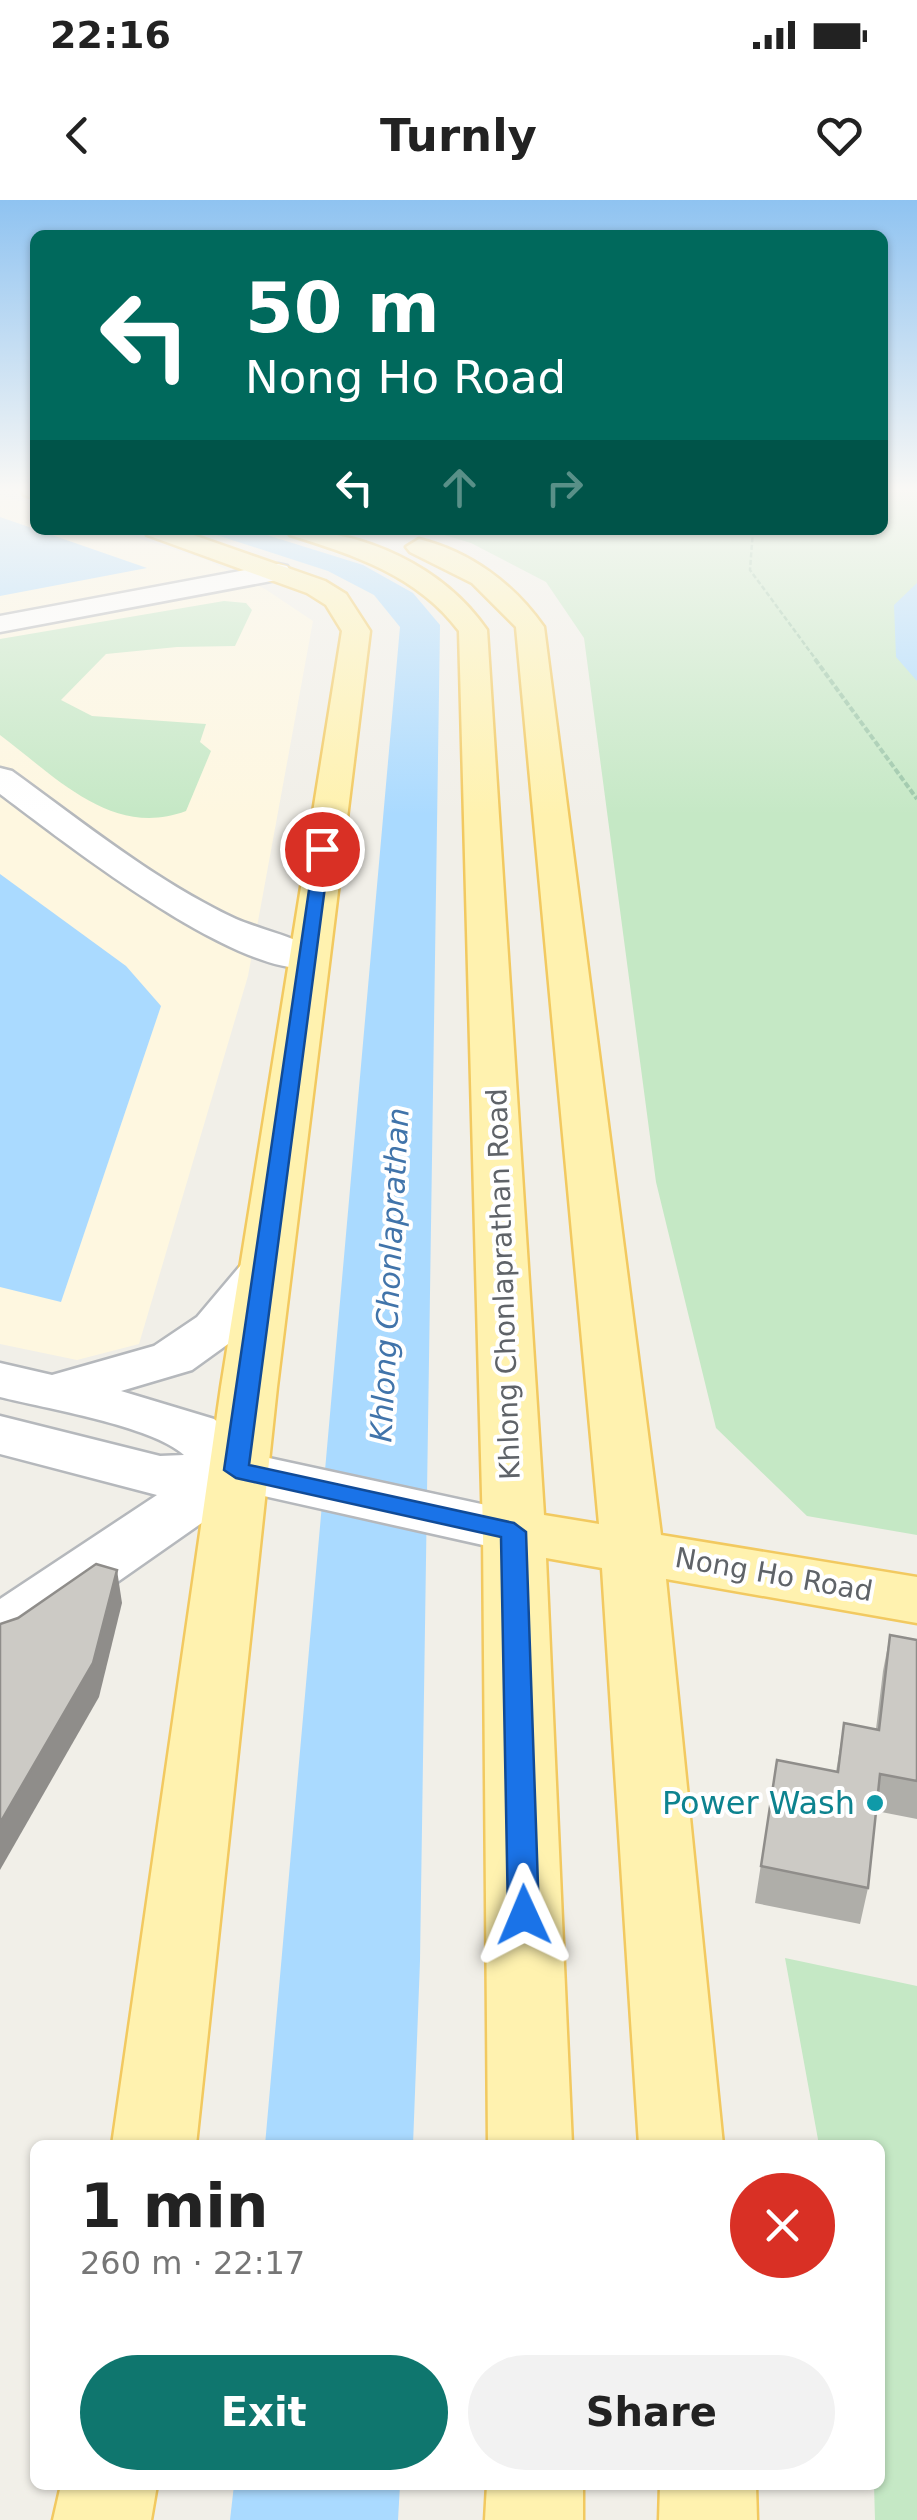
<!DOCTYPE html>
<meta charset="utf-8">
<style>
:root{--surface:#fff;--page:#f2f2f2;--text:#222;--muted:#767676;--accent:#0f766e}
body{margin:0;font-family:"DejaVu Sans",sans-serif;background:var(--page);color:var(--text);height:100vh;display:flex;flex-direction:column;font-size:38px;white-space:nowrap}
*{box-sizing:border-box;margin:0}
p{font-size:32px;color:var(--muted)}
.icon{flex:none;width:55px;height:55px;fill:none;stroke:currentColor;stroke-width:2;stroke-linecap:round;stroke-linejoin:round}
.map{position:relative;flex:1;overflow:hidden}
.side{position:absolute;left:30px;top:1940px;width:855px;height:350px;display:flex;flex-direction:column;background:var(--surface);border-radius:15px;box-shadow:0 2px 8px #0004}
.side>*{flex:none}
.hud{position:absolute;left:30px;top:30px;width:858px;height:305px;border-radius:15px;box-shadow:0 2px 8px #0004;background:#00695c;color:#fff;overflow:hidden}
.pin{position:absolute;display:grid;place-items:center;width:85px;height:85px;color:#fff;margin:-42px;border:5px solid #fff;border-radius:50%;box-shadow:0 2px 10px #0007}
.me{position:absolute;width:110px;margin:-55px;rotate:359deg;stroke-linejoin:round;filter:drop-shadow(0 0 8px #0008)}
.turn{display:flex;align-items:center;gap:35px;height:210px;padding:0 50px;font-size:45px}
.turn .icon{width:130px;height:130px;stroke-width:2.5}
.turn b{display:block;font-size:70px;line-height:85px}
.lanes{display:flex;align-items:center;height:95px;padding:0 50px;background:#0003;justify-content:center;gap:50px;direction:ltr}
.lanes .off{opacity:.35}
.round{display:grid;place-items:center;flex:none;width:105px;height:105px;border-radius:52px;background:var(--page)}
.head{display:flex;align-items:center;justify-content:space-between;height:170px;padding:0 50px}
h1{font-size:60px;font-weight:800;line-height:75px}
.primary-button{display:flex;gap:20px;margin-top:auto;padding:20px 50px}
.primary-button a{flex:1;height:115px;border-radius:60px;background:var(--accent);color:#fff;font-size:40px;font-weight:800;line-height:115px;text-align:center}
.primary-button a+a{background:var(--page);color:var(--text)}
.status{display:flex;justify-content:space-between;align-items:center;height:70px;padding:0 50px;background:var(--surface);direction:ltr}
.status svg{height:28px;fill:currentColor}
header{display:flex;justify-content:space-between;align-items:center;height:130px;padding:0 50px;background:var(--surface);font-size:45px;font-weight:800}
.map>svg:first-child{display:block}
.commercial{fill:#fef7e0}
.green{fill:#c5e8c5}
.water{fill:#aadaff}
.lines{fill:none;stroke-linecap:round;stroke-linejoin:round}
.minor-casing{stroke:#b5b8bc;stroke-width:5}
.major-casing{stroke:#f2c960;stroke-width:5}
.path-far1{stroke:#9cc7a9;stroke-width:2.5;stroke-dasharray:5 2.5;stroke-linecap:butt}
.path{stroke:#9cc7a9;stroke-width:4;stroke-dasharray:6 2.5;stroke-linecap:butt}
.minor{fill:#fff;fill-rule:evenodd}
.major{fill:#fff2af;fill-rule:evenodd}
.wall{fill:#afaea9}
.shaded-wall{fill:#8f8d8a}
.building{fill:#cccac5;stroke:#8f8d8a;stroke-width:2.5}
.route{fill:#1a73e8;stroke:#114b97;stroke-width:2.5}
.culture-dot{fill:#0f9aa8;stroke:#fff;stroke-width:4}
.labels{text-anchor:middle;stroke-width:8;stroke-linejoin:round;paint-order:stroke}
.street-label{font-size:28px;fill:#5f6368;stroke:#fff}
.water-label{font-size:30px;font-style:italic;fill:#4174aa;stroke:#fff}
.near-culture-label{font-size:32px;fill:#0d838f;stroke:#fff;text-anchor:end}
</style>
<div class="status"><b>22:16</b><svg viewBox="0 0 49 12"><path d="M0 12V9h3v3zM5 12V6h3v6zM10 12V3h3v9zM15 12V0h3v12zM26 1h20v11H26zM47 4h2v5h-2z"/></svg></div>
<header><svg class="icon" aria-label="back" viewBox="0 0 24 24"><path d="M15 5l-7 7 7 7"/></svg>Turnly<svg class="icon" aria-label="heart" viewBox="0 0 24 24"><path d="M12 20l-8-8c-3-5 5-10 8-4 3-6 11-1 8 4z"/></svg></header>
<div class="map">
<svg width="917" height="2320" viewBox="0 0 917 2320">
<rect width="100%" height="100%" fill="#f1efe8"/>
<polygon class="commercial" points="0,295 35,306 35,330 112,330 207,360 265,389 313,421 248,776 139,1144 77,1160 0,1144"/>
<g class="green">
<polygon points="883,290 917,290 917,1335 807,1316 716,1228 656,982 584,438 546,382 471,343 428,330 882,330"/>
<path d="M 224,401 L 246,403 L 252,410 L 235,446 L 177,447 L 106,454 L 61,500 L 92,516 L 206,524 L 200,542 L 211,551 L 186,611 C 112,639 55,576 0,535 L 0,439 Z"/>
<polygon points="785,1758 917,1786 917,2320 875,2320 874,2285 880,2285 880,1945 819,1945"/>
</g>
<g class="water">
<polygon points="0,317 147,368 0,396"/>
<polygon points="201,330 251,330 363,365 413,393 440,425 420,1761 413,1945 265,1945 400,427 374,395 328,371"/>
<polygon points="917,383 917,481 896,457 894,405"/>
<polygon points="0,674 126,766 161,806 61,1102 0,1087"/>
<polygon points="234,2285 400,2285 398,2320 230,2320"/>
</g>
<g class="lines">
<defs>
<g id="minor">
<polygon points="278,364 287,366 291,372 287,378 0,432 0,416"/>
<path d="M 0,568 L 12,571 C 84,623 155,681 236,719 C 258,729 315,742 326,758 L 320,767 C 244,785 62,640 0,594 Z"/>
<path d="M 264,1054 L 282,1059 L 290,1070 L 235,1139 L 192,1170 L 121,1191 L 214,1219 L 255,1255 L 536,1316 L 545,1331 L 536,1346 L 514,1352 L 246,1292 L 23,1448 L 0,1455 L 0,1399 L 157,1295 L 0,1254 L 0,1216 L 160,1256 L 184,1255 C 153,1226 44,1208 0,1197 L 0,1163 L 52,1175 L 154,1146 L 197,1117 L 246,1059 Z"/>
</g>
<g id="major">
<polygon points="21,290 35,290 35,298 24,295"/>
<polygon points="144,330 179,330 325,381 346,394 370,431 277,1187 196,1945 112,1945 221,1187 342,431 326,405 307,393 147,335"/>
<path d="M 287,330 C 363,330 443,366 487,430 L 544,1315 L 599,1324 L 516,427 L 472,383 L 410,352 L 406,347 L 419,339 C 471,352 514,384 544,427 L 661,1335 L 917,1377 L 917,1423 L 666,1379 L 723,1945 L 639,1945 L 602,1368 L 546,1358 L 572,1945 L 488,1945 L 483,1331 L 459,431 C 417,375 354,355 290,335 Z"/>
<polygon points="61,2285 157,2285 151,2320 53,2320"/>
<polygon points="487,2285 583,2285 583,2320 485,2320"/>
<polygon points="660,2285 756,2285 757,2320 659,2320"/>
</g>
</defs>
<use href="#minor" class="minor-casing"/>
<use href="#major" class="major-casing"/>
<polyline class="path-far1" points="753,330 750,370 817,461"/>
<polyline class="path" points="815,459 917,599"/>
<use href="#minor" class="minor"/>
<use href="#major" class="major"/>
</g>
<polygon class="wall" points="890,1435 917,1440 917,1619 876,1611 868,1688 860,1724 755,1703 777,1560 836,1572 844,1523 876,1529 883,1471"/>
<polygon class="shaded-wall" points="117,1370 122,1403 99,1497 0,1670 0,1623"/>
<g class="building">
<polygon points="96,1364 117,1370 93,1463 0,1623 0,1424 18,1418"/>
<polygon points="890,1435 917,1440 917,1581 880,1574 868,1688 761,1666 777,1560 838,1572 844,1523 879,1530"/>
</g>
<linearGradient id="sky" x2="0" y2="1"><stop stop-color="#8fc3f1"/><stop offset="0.47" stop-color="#f9f8f5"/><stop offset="1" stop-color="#f9f8f5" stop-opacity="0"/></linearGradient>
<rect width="917" height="615" fill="url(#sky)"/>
<polygon class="route" points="322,645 330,649 249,1265 514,1323 526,1332 539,1715 535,1724 524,1728 512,1724 508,1715 501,1337 236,1278 224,1270 315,649"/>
<circle class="culture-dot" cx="875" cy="1603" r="10"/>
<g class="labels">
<g class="street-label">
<text transform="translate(503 1084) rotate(-92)" y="10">Khlong Chonlaprathan Road</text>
<text transform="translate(774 1374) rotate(10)" y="10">Nong Ho Road</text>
</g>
<g class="water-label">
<text transform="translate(390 1075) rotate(-87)" y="10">Khlong Chonlaprathan</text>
</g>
<g class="near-culture-label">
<text x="855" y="1614">Power Wash</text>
</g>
</g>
</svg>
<div class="pin" style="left:322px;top:649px;background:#d93025"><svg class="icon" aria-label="arrive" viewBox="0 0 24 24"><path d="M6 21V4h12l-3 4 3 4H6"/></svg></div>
<svg class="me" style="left:524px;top:1715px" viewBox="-20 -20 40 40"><path d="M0-17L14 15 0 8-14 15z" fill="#1a73e8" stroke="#fff" stroke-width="4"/></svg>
<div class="hud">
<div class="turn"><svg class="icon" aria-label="left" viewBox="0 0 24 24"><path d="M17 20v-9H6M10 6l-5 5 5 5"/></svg><div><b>50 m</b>Nong Ho Road</div></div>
<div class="lanes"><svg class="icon" aria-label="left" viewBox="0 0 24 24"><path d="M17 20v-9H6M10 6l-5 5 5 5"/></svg><svg class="icon off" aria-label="ahead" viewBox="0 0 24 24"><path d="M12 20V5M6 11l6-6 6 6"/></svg><svg class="icon off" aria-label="right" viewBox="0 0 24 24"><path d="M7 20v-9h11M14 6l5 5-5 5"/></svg></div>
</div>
<section class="side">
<div class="head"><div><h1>1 min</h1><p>260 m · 22:17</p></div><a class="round" style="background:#d93025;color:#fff"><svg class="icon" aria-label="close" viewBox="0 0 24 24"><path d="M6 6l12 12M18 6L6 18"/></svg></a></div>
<div class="primary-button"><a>Exit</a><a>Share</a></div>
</section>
</div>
